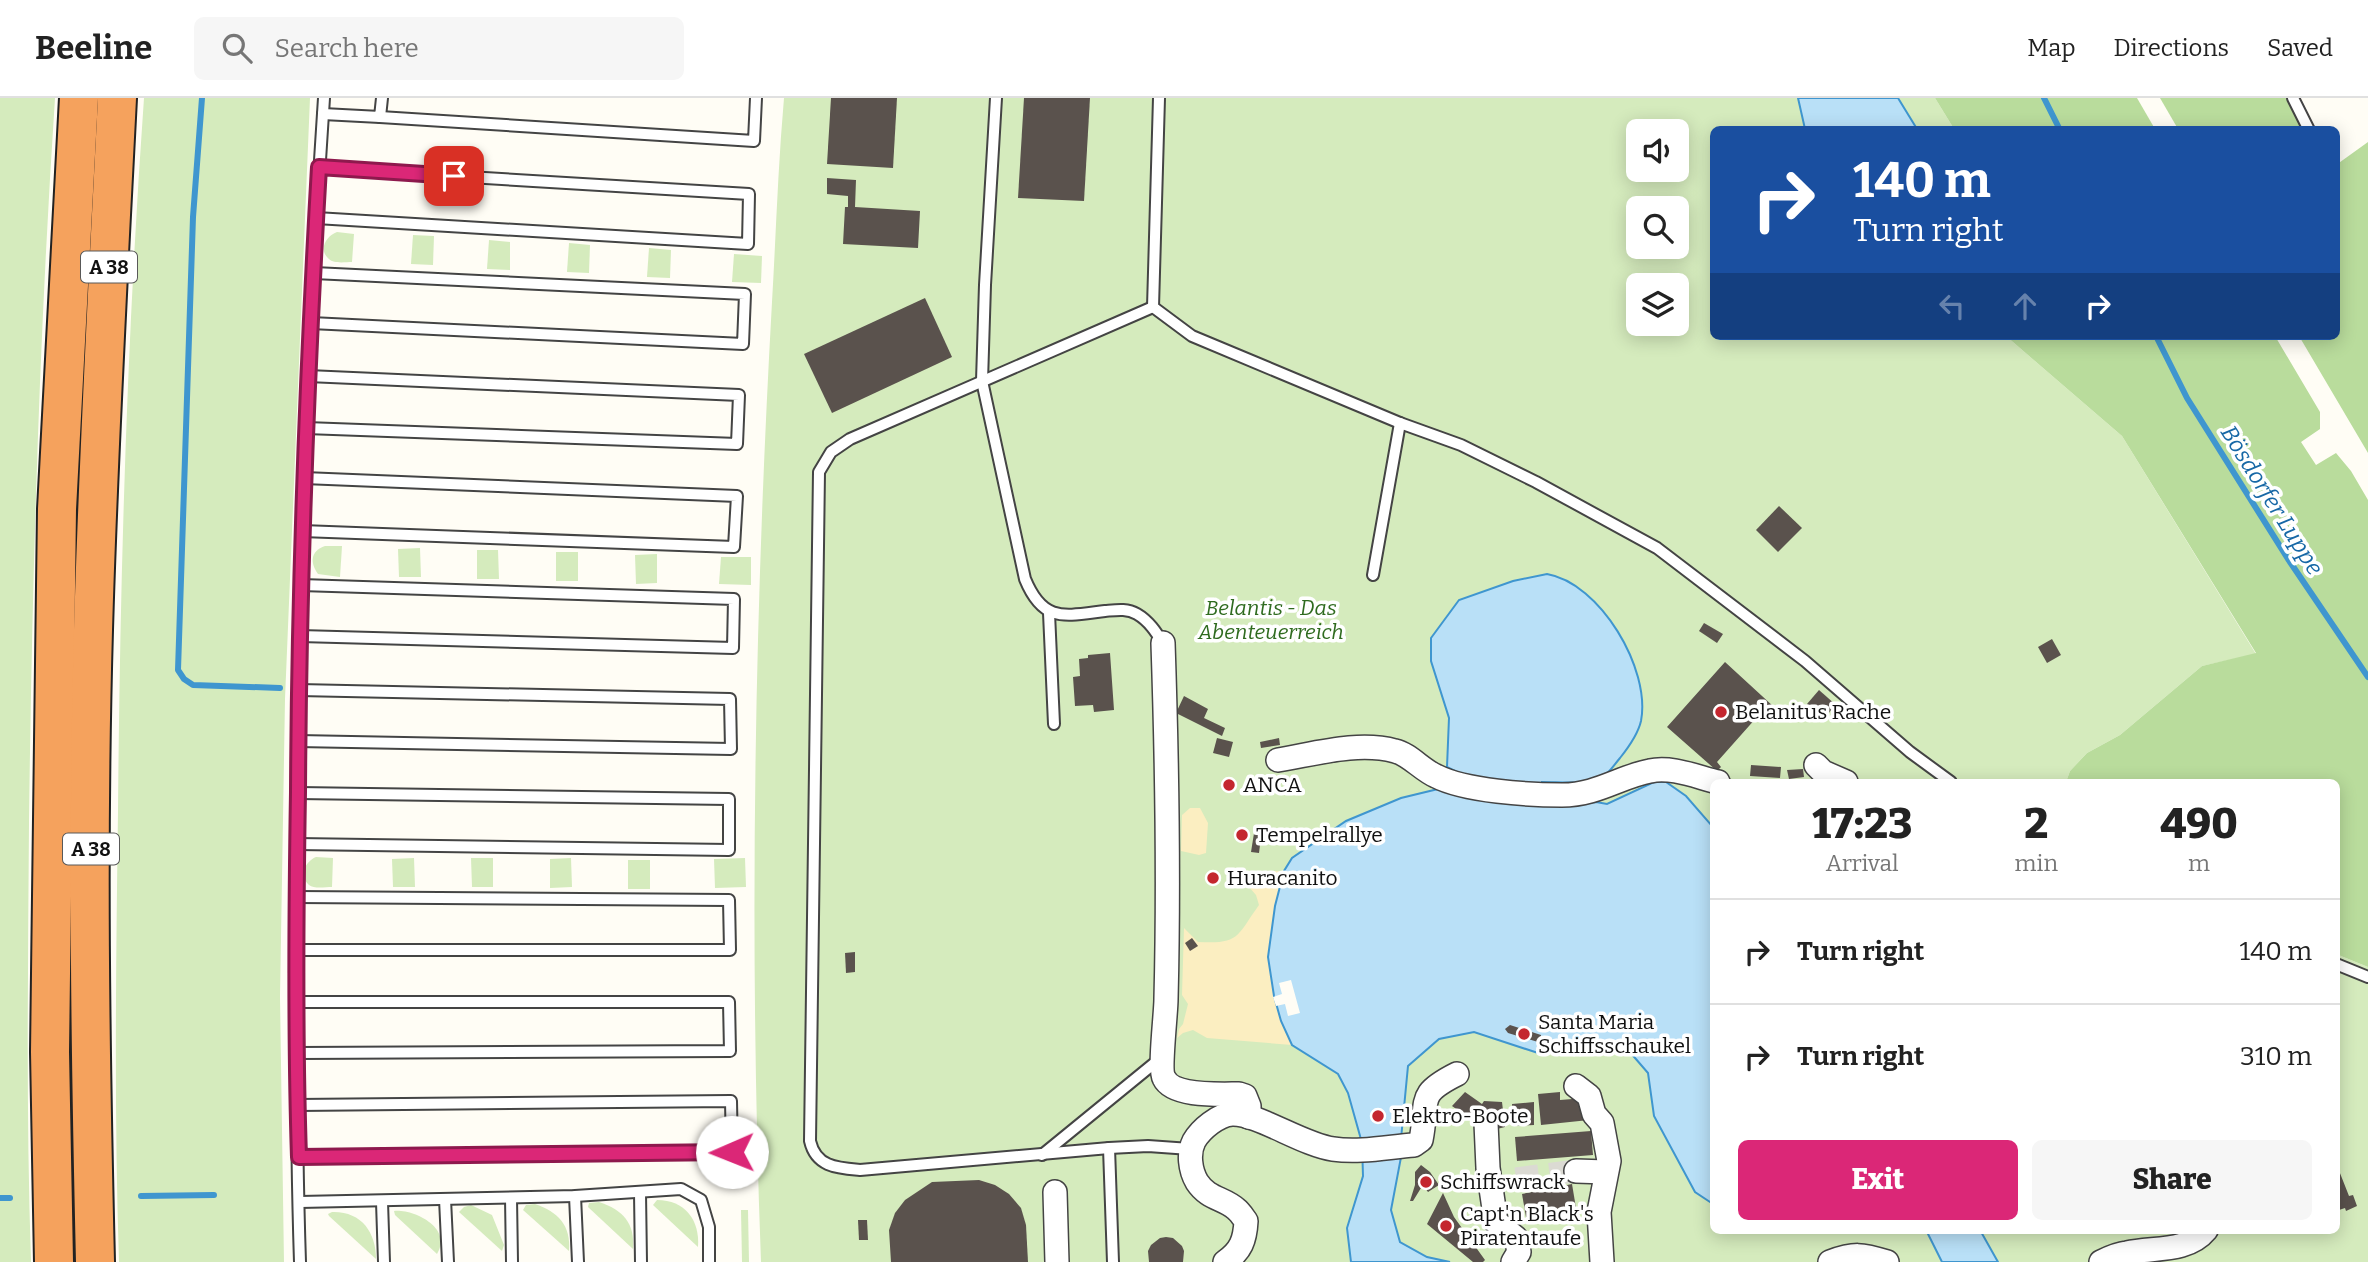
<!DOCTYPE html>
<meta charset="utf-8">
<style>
:root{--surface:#fff;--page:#f6f6f6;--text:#222;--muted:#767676;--line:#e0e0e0;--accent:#db2777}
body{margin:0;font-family:Bitter,serif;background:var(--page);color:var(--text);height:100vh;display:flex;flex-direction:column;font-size:26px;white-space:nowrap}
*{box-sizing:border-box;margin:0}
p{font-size:23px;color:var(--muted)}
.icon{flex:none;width:38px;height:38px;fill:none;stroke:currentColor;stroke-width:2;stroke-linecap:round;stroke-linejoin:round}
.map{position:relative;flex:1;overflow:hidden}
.details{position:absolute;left:1710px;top:681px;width:630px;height:455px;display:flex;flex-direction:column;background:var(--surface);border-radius:10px;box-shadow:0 4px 18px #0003}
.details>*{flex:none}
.hud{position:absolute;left:1710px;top:28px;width:630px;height:214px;border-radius:10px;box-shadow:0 4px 18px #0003;background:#1a4fa0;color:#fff;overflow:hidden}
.buttons{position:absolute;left:1626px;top:21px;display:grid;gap:14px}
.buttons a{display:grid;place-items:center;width:63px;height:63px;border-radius:10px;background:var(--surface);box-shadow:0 4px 18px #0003;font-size:35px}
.pin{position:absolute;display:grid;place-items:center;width:60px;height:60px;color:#fff;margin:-30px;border-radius:14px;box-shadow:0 4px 10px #0006}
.me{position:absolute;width:77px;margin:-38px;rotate:269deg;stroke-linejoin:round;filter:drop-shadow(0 0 5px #0008)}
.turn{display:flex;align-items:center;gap:24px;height:147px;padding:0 28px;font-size:32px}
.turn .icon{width:91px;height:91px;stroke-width:2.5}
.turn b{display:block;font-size:49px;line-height:60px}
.lanes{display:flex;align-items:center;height:66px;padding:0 28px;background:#0003;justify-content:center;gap:35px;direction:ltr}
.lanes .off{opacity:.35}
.eta{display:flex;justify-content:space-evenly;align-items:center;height:119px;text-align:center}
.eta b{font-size:42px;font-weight:800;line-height:49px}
.button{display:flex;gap:14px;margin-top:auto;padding:14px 28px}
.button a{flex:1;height:80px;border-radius:10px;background:var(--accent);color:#fff;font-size:28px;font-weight:800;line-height:80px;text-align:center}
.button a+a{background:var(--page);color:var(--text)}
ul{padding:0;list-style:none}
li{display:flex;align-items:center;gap:21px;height:105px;padding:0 28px;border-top:2px solid var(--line)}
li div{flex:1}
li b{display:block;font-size:26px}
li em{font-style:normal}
header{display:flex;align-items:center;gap:42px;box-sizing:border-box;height:98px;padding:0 35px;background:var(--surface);border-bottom:2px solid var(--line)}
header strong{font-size:33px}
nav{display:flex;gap:38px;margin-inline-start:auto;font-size:24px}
.search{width:490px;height:63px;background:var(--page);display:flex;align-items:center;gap:18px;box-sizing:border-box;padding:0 24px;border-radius:10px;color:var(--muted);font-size:26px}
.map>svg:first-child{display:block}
.green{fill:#d5ebbd;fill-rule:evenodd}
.forest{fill:#b9dc9c}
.sand{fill:#fbeec1}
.water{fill:#b9e0f7;stroke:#3f96cf;stroke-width:2}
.pier{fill:#fffdf5}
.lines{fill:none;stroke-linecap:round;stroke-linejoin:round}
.stream{stroke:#3f96cf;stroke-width:6}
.building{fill:#5a524d}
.street-tunnel{stroke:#dbdad3;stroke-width:23;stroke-dasharray:23 11;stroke-linecap:butt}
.lane-casing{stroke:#444;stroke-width:14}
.street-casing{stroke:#444;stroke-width:26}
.highway-casing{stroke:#222;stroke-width:42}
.lane{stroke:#fff;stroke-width:10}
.street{stroke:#fff;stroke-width:23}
.highway{stroke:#f5a25d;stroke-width:38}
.route-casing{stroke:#8e194d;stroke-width:18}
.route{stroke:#db2777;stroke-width:12}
.poi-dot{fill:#c4262e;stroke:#fff;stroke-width:2.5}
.labels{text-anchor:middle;stroke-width:7;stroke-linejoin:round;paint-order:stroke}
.shield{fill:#fff;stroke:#585858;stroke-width:2}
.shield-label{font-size:19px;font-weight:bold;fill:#111}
.park-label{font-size:21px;font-style:italic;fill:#2f6b1f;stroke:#fff}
.poi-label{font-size:21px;fill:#111;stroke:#fff;text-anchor:start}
.water-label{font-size:23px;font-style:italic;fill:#1768a6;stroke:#fff}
</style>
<header>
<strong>Beeline</strong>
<div class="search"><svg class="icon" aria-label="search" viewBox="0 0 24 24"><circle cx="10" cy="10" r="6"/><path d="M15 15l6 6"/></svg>Search here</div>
<nav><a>Map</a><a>Directions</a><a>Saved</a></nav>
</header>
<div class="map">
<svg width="2368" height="1164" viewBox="0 0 2368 1164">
<rect width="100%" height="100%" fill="#fffdf5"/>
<g class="green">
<path d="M 0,0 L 55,0 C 39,242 32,483 29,725 C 28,871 26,1018 31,1164 L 0,1164 Z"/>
<path d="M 144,0 L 310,0 L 285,601 L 280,899 L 284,1164 L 119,1164 C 114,1014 116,864 118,713 C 120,475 127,238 144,0 Z"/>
<path d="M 784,0 L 1935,0 L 1954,31 L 1713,32 L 1713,238 L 2006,238 L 2122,338 L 2256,556 L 2202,568 L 2120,637 L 2087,655 L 2070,673 L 2066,684 L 1713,684 L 1713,1132 L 2336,1132 L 2336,856 L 2368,869 L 2368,1164 L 761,1164 C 749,844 754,524 772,204 C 776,136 778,68 784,0 ZM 1638,33 L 1676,33 L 1676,72 L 1638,72 ZM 1638,110 L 1676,110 L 1676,149 L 1638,149 ZM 1638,187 L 1676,187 L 1676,226 L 1638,226 Z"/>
<path d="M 337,134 L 354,136 L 352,164 C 345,164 334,166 329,161 C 318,152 326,138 337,134 Z"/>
<polygon points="413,137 434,138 433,167 411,166"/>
<polygon points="489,142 510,144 510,172 487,171"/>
<polygon points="569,145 590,147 589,175 567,174"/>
<polygon points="649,150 671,152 670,180 647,179"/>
<polygon points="734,156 762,158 761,185 732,184"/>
<path d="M 325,448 L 342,448 L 340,479 L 318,476 C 310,465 310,453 325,448 Z"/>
<polygon points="420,450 421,479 399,479 398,451"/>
<polygon points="477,452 498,452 499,481 477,481"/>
<rect x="556" y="454" width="22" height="29"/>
<polygon points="657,456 657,485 636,486 635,457"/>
<polygon points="721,459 751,459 751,487 719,486"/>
<path d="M 316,759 L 333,760 L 332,789 C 325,789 314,791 309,787 C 298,777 306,763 316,759 Z"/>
<polygon points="414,760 415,789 393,789 392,761"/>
<polygon points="471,760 493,760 493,789 472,789"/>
<polygon points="571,760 572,789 550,790 550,761"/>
<polygon points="745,760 746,789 715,790 714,761"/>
<rect x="628" y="762" width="22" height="29"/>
<path d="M 657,1102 C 685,1102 700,1122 698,1149 L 653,1107 Z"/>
<path d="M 599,1104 C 623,1112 635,1125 633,1151 L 588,1109 L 589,1105 Z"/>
<path d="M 535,1106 C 558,1114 571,1127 569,1153 L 523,1112 L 526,1107 Z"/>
<polygon points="471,1107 492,1117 504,1147 502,1153 459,1114 464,1109"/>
<polygon points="741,1112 748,1112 749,1164 742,1164"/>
<path d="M 394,1113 C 414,1111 453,1130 437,1156 L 395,1117 Z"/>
<path d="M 332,1114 C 361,1113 376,1134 376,1161 L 329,1118 L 328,1116 Z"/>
</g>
<g class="forest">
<polygon points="1935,0 2137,0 2155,31 1954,31"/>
<polygon points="2160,0 2293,0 2309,31 2178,31"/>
<polygon points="2368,44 2368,355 2299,238 2336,238 2336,67"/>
<polygon points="2006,238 2275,238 2320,314 2320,331 2301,344 2316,367 2336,355 2351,373 2368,402 2368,869 2336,856 2336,684 2066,684 2070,673 2087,655 2120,637 2202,568 2256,555 2122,338"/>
</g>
<g class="sand">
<polygon points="1190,710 1200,710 1208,725 1206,755 1199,757 1181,753 1182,717"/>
<path d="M 1273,773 L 1284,773 L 1275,808 L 1281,923 L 1292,947 L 1207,940 L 1193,932 L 1183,935 L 1177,940 L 1179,931 L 1183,926 L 1188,906 L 1182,897 L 1184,830 L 1198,844 C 1240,846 1236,839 1259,807 L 1256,797 L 1249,789 L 1267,781 Z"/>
</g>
<g class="water">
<polygon points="1798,0 1898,0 1917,31 1805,31"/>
<path d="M 1547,476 C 1600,485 1651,571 1641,623 C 1638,636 1628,650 1620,660 C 1614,667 1609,676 1601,680 C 1584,687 1561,684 1542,684 L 1543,708 L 1596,704 L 1607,706 L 1654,684 L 1666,684 L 1686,698 L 1713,729 L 1713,1106 L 1695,1094 L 1654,1018 L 1648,975 L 1629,953 L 1584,946 L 1541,956 L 1474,934 L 1439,941 L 1408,968 L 1401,1041 L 1402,1054 L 1391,1112 L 1400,1144 L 1427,1159 L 1450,1164 L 1351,1164 L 1347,1130 L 1363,1078 L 1362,1045 L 1348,995 L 1338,976 L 1292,947 L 1281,923 L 1274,898 L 1268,859 L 1275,808 L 1284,773 L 1292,760 L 1346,723 L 1401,700 L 1438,691 L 1463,677 L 1447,669 L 1449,620 L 1431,563 L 1431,540 L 1459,502 L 1513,483 Z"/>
<polygon points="1926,1132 1980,1132 1998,1164 1942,1164"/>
</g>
<polygon class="pier" points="1291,882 1300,915 1288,918 1285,906 1276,908 1273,899 1282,896 1279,885"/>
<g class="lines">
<g class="stream">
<polyline points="202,0 193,119 178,572 184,581 193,587 280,590"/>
<polyline points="2044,0 2060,32"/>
<polyline points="2156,238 2187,300 2288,461 2368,579"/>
<polyline points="141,1098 214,1097"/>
<polyline points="0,1100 10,1100"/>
</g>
</g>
<g class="building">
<polygon points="831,0 897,0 893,70 827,66"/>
<polygon points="1024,0 1090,0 1084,103 1018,100"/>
<polygon points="827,80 856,82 855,109 920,113 918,150 843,146 845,109 848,109 848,98 827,96"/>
<polygon points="925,200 952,259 832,315 804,256"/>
<polygon points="1779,408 1802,430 1778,454 1756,432"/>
<polygon points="1704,525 1723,536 1717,545 1699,533"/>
<polygon points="2052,541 2061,557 2047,565 2038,549"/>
<polygon points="1110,555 1114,612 1094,614 1093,607 1075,608 1073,579 1080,578 1079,561 1088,560 1088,557"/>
<polygon points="1725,564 1774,609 1770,614 1765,610 1717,664 1721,669 1717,673 1667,629"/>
<polygon points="1819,592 1836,607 1823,621 1807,606"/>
<polygon points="1184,598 1208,611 1204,620 1225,630 1222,638 1176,615"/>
<polygon points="1217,640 1233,644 1229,659 1213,655"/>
<polygon points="1279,640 1280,647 1261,650 1260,644"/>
<polygon points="1751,667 1781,669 1780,680 1750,678"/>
<polygon points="1803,671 1804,679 1789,681 1787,672"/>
<polygon points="1255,729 1262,730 1259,755 1251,754"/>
<polygon points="1192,840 1198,848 1190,853 1185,845"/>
<polygon points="855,854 855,874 846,875 845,855"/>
<polygon points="1510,927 1541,937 1541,943 1538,944 1508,935 1505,931"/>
<polygon points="1465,994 1482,1006 1484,1003 1502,1004 1505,1029 1493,1032 1479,1027 1452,1008"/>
<polygon points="1560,994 1560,1002 1585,1000 1589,1022 1541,1027 1538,996"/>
<polygon points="1534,1004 1534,1027 1514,1028 1512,1006"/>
<polygon points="1591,1033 1593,1057 1517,1063 1515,1039"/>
<polygon points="2336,1065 2349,1098 2353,1097 2357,1108 2346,1113 2345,1110 2336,1113"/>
<polygon points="1421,1067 1430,1074 1439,1087 1428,1094 1425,1090 1421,1090 1413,1103 1410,1103 1415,1087 1415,1074"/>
<polygon points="979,1082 995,1087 1009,1096 1021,1110 1026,1127 1028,1164 891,1164 889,1132 895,1115 905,1102 932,1084"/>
<polygon points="1572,1086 1576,1110 1526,1119 1522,1096"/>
<polygon points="1443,1095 1454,1119 1485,1162 1483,1164 1473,1164 1427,1126"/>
<polygon points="858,1122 867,1122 868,1142 859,1142"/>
<polygon points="1166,1139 1173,1140 1182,1148 1184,1153 1183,1164 1149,1164 1148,1153 1151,1147 1160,1140"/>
</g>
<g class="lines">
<polyline class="street-tunnel" points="1516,1081 1576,1073"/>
<defs>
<g id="lane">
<path d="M 996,0 L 985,187 L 982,283 L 1025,481 C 1043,525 1064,518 1105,513 C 1116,512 1127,510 1137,516 C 1149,523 1156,534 1163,545"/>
<polyline points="2293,0 2309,32"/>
<polyline points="323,16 380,19 382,0"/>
<polyline points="380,19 754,43 756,0"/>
<polyline points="316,120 748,146 749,96 319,70"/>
<path d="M 1153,209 L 850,341 L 831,354 L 819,374 L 810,1043 C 816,1069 837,1070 860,1072 L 1109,1050 L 1148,1048 L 1190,1051"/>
<polyline points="1153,209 1192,238 1400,325 1461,347 1536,384 1657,450 1805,563 1910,654 1951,684"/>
<polyline points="1153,209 1159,0"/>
<polyline points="311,225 743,246 745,196 314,175"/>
<polyline points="306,330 737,346 739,297 308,278"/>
<polyline points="302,433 734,449 737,398 304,380"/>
<polyline points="1373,477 1400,325"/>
<polyline points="1049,515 1054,626"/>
<polyline points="300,538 733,550 734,501 301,487"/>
<polyline points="298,643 731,651 730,601 299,592"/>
<polyline points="297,746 729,752 729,701 298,695"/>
<polyline points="297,852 730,852 729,802 297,799"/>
<polyline points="2336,866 2368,879"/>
<polyline points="296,904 729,904 730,953 297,955"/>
<polyline points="297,1007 731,1003 732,1054 299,1059"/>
<polyline points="1109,1050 1113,1164"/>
<polyline points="1042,1057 1162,959"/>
<polyline points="640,1095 641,1164"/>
<polyline points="575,1098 578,1164"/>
<polyline points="511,1100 512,1164"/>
<polyline points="445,1101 448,1164"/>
<polyline points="300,1104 575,1098 681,1091 701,1102 709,1129 709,1164"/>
<polyline points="382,1104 384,1164"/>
<path d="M 300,1164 C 296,1043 296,922 297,801 C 297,534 306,267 324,0"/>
</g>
<g id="street">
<path d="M 1163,545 C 1167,663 1169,783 1166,901 C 1166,916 1159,971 1164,980 C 1173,999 1220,996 1239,996 L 1245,998 L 1249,1008 L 1249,1019"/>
<path d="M 1278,662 C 1315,656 1358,643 1395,653 C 1409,656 1422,672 1436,678 C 1465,693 1529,697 1562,697 C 1597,697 1619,679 1650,673 C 1671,668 1697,679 1718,684"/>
<polyline points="1816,667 1823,674 1846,684"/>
<polyline points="1576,988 1589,998 1594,1016 1602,1025 1609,1063 1599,1114 1602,1164"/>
<polyline points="1486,1025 1488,1070 1496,1124 1516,1140 1519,1154 1513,1164"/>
<polyline points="1576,1073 1606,1074"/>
<polyline points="1055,1094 1057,1164"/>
<path d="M 1225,1164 C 1241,1153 1245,1142 1246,1123 C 1243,1119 1240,1114 1236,1111 C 1224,1100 1208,1101 1197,1084 C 1190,1072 1188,1055 1194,1043 C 1201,1031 1218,1017 1232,1016 C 1257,1015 1303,1047 1333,1051 C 1359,1055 1388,1049 1414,1047 L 1421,1042 C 1429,1002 1415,997 1457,976"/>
<path d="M 1830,1164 C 1854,1155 1862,1156 1887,1164"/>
<path d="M 2101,1164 C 2109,1160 2118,1156 2127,1155 C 2153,1149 2187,1155 2206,1132"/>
</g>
<g id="highway">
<polyline points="54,1164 50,954 57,411 79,0"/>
<path d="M 95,1164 C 90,953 87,743 93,532 C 98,354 108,177 117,0"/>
</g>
</defs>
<use href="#lane" class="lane-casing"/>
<use href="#street" class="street-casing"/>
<use href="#highway" class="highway-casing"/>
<use href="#lane" class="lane"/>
<use href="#street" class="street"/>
<use href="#highway" class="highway"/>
</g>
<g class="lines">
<defs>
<path id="route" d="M 454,78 L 319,69 C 307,277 299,486 298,694 C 296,816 295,938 299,1059 L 732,1054"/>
</defs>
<use href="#route" class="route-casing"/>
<use href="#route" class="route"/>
</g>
<g class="poi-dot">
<circle cx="1721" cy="614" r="7"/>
<circle cx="1229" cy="687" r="7"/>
<circle cx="1242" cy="737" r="7"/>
<circle cx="1213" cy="780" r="7"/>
<circle cx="1524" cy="936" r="7"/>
<circle cx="1378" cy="1018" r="7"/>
<circle cx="1426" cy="1084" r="7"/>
<circle cx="1446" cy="1128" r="7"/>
</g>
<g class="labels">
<g class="shield">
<rect x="81" y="153.5" width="56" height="31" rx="5"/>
<rect x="63" y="735.5" width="56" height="31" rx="5"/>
</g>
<g class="shield-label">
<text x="109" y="176">A 38</text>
<text x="91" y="758">A 38</text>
</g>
<g class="park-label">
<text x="1271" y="517">Belantis - Das<tspan x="1271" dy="24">Abenteuerreich</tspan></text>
</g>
<g class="poi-label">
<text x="1735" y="621">Belanitus Rache</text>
<text x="1243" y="694">ANCA</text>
<text x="1256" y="744">Tempelrallye</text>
<text x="1227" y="787">Huracanito</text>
<text x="1538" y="931">Santa Maria<tspan x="1538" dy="24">Schiffsschaukel</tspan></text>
<text x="1392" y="1025">Elektro-Boote</text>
<text x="1440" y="1091">Schiffswrack</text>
<text x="1460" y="1123">Capt'n Black's<tspan x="1460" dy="24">Piratentaufe</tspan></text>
</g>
<g class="water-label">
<text transform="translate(2272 402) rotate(58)" y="8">Bösdorfer Luppe</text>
</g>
</g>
</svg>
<div class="buttons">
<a><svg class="icon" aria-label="sound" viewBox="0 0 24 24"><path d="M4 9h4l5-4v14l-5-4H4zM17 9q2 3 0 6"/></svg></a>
<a><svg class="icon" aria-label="search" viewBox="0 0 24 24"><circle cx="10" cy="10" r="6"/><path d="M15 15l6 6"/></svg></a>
<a><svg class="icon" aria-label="layers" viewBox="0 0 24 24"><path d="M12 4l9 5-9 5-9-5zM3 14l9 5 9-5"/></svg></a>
</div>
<div class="pin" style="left:454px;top:78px;background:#d93025"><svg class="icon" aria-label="arrive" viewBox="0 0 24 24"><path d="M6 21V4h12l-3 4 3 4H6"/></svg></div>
<svg class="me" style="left:732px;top:1054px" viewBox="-20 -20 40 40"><circle r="19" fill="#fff"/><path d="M0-13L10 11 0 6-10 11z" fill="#db2777"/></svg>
<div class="hud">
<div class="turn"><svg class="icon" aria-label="right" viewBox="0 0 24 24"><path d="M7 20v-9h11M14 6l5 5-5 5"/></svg><div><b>140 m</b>Turn right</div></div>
<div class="lanes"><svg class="icon off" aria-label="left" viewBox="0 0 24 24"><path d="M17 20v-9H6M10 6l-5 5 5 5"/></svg><svg class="icon off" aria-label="ahead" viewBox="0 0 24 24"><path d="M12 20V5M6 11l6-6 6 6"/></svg><svg class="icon" aria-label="right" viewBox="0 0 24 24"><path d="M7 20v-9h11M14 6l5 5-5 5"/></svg></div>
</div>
<section class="details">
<div class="eta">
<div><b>17:23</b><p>Arrival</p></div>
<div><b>2</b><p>min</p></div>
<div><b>490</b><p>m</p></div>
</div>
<ul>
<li><svg class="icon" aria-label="right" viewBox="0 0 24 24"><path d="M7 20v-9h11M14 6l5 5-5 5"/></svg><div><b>Turn right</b></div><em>140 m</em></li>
<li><svg class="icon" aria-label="right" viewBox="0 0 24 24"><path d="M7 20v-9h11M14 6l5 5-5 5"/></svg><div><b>Turn right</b></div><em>310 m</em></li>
</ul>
<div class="button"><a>Exit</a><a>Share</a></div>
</section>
</div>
